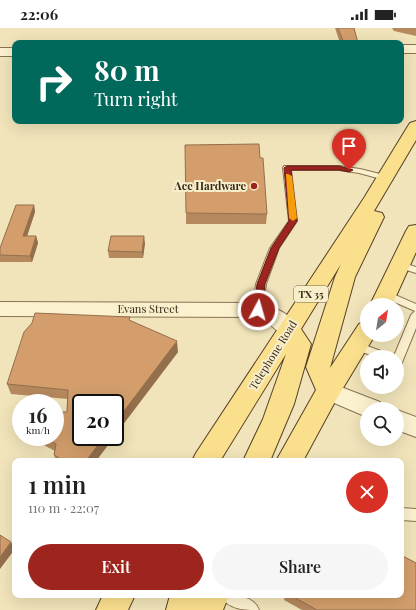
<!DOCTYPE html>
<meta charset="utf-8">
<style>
:root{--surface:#fff;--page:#f6f6f6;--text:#222;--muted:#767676;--accent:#9d251e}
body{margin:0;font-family:"Playfair Display",serif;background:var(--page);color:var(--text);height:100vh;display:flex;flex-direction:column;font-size:15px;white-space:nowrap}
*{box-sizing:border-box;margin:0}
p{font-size:13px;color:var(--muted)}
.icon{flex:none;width:22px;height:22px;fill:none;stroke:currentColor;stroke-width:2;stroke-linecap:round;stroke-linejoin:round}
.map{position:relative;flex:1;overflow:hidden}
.drawer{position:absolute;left:12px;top:430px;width:392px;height:140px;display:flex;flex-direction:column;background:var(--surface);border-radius:8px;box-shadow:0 4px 16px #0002}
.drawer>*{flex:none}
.hud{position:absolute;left:12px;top:12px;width:392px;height:84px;border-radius:8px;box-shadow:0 4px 16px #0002;background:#00695c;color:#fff;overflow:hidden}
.needle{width:26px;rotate:30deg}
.buttons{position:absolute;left:360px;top:270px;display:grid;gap:8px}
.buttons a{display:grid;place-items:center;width:44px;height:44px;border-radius:50%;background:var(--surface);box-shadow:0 4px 16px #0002;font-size:20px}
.speed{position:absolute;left:12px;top:366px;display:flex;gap:8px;font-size:20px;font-weight:700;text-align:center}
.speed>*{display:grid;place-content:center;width:52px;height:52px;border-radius:50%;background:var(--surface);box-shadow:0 4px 16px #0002;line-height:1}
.speed small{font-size:10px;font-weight:400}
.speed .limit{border:2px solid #111;border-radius:6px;background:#fff;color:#111}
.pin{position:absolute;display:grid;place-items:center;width:34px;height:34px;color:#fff;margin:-41px -17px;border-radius:50% 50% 50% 0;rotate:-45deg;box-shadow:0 0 4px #0007}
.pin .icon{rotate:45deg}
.me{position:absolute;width:44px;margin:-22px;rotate:6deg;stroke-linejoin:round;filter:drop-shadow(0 0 3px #0008)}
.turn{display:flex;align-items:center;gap:14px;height:84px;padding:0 16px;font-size:18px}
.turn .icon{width:52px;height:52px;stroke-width:2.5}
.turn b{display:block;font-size:28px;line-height:34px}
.round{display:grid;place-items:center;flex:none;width:42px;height:42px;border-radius:21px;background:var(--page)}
.overview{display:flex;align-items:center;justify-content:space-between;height:68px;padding:0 16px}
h1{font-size:24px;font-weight:600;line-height:30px}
.primary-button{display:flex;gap:8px;margin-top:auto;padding:8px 16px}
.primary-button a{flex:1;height:46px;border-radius:24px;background:var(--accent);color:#fff;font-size:16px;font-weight:600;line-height:46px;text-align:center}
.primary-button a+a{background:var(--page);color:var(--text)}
.status{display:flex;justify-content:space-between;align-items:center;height:28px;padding:0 20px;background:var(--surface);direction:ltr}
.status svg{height:11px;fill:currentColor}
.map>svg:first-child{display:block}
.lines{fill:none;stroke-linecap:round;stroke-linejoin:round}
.lane-casing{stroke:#897353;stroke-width:2}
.street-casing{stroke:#897353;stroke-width:2}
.primary-casing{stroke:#564128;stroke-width:2}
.lane{fill:#fcf1ce;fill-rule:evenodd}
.street{fill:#fcf1ce;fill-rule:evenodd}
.primary{fill:#fadf8d;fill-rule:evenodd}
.wall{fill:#b5885d}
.shaded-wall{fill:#946f4c}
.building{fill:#d39e6c;stroke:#946f4c}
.route{fill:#9d251e;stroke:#661814}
.slow{fill:#f59e0b}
.poi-dot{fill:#9d251e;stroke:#f8eeca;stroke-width:1.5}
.labels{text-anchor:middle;stroke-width:4;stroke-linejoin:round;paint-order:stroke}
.shield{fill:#f8eeca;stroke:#71654f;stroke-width:1}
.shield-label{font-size:10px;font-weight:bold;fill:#372a1a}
.poi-label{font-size:11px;font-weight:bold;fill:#372a1a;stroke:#f8eeca;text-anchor:end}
.street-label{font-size:11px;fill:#372a1a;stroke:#f8eeca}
</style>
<div class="status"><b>22:06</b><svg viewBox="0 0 49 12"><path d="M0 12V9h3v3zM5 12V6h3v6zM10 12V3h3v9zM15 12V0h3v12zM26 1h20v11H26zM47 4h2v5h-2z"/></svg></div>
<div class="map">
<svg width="416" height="582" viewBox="0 0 416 582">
<rect width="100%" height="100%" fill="#f1e4ba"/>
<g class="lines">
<defs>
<g id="lane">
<polygon points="284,138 339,138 360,141 388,148 389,150 385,152 359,145 339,142 291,142 297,193 279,220 266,256 263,282 261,285 255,285 253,282 256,256 270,220 289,193 283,140"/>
<polygon points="400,234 416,239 416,245 397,239 395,237 397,235"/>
<polygon points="386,263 416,276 416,300 403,332 402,335 398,336 397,329 377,329 353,321 352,318 353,315 357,314 394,328 411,287 415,283 383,269 381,267 383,265"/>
<polygon points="401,480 416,481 416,493 401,492"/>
<path d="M 221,567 C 235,567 253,567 259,582 C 245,582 227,582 221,567 Z"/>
</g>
<g id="street">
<rect x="401" y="17" width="15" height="8"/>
<rect x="0" y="20" width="15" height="8"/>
<path d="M 0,274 L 258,275 C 274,279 291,285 299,301 L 296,306 C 278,312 273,294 258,289 L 0,288 Z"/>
<polygon points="328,354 380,374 383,381 367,381 367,389 320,369 317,363 320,357"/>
<polygon points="397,382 416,389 416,409 397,402"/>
</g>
<g id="primary">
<polygon points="416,93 416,112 374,183 382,185 384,189 355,249 330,340 359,296 367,293 367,307 375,307 337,370 303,433 276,433 316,362 306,339 335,249 341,236 301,301 311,316 294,376 270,433 243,433 263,391 286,326 220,433 192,433 196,425 364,170 408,98 410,95"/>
<polygon points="416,197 416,224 392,277 370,277 406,203 409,198"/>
<polygon points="103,567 135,567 128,582 96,582"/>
<polygon points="170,567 229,567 223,582 166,582"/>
</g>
</defs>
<use href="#lane" class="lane-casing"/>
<use href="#street" class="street-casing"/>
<use href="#primary" class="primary-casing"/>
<use href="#lane" class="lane"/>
<use href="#street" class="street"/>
<use href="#primary" class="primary"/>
</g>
<g class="wall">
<polygon points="335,0 354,0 358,15 340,15"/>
<polygon points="392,0 416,0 416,8 394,3"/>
<polygon points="34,177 35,184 27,208 36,208 38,215 32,234 0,234 0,220"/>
<polygon points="186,185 267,186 266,196 186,196"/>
<polygon points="145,215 143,230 109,230 108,223"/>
<polygon points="130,293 178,324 115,407 115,375 114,409 96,433 56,433 54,427 55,423 36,413 34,409 55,409 67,384 68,371 11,366 7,356"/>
<polygon points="285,567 401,567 416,582 302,582 284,572"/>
</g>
<g class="shaded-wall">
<polygon points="34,177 35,184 25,214 23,208"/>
<polygon points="36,208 38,215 32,234 30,228"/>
<polygon points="144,208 145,215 143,230 142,224"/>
<polygon points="177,313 178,324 115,407 115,395"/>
<polygon points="104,409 114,409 96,433 86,433"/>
<polygon points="11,514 15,521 0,541 0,529"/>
</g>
<g class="building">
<polygon points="338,0 354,0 358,15 344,15"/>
<polygon points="259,116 260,130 263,130 267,186 186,185 185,117"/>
<polygon points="16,177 34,177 23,208 36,208 30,228 0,227 0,220"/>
<polygon points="111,208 144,208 142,224 108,223"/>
<polygon points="35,285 130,289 129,292 177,313 115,395 115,375 81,375 81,409 104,409 86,433 64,433 54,427 56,416 42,409 55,409 55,384 67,384 68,362 7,356 24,304 32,295"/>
<polygon points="0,507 11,514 0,529"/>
<polygon points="401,527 416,535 416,582 317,582 290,567 401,567"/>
</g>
<polygon class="route" points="339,138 353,142 349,144 339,142 291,142 297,193 279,220 265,256 263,282 261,285 255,285 254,282 257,256 271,220 289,193 284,140 287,138"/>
<polygon class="slow" points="286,146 288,146 292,148 297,190 293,193 289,190"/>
<circle class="poi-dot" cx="254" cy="158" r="4"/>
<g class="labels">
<rect class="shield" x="294" y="258" width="34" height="16" rx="3"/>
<g class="shield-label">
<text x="311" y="270">TX 35</text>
</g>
<g class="poi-label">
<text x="246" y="162">Ace Hardware</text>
</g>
<g class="street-label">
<text x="148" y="285">Evans Street</text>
<text transform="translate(273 327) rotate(-58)" y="4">Telephone Road</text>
</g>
</g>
</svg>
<div class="buttons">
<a><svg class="needle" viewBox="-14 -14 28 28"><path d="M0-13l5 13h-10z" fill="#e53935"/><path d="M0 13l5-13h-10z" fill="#767676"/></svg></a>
<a><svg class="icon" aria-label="sound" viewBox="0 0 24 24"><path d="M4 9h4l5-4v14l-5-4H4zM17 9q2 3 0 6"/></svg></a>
<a><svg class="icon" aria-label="search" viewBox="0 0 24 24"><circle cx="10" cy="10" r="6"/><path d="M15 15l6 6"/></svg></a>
</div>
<div class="speed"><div>16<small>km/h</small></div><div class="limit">20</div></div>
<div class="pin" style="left:349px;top:142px;background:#d93025"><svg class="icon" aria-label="arrive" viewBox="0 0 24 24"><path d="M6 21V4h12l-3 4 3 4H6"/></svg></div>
<svg class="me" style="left:258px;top:282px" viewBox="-20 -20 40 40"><circle r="17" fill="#9d251e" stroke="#fff" stroke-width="3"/><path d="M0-11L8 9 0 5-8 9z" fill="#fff"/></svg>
<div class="hud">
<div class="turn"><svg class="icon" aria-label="right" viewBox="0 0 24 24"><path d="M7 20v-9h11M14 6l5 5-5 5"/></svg><div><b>80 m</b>Turn right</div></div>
</div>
<section class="drawer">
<div class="overview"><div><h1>1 min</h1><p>110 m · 22:07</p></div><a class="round" style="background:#d93025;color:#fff"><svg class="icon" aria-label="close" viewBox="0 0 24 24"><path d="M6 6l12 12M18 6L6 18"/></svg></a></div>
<div class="primary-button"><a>Exit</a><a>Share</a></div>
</section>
</div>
